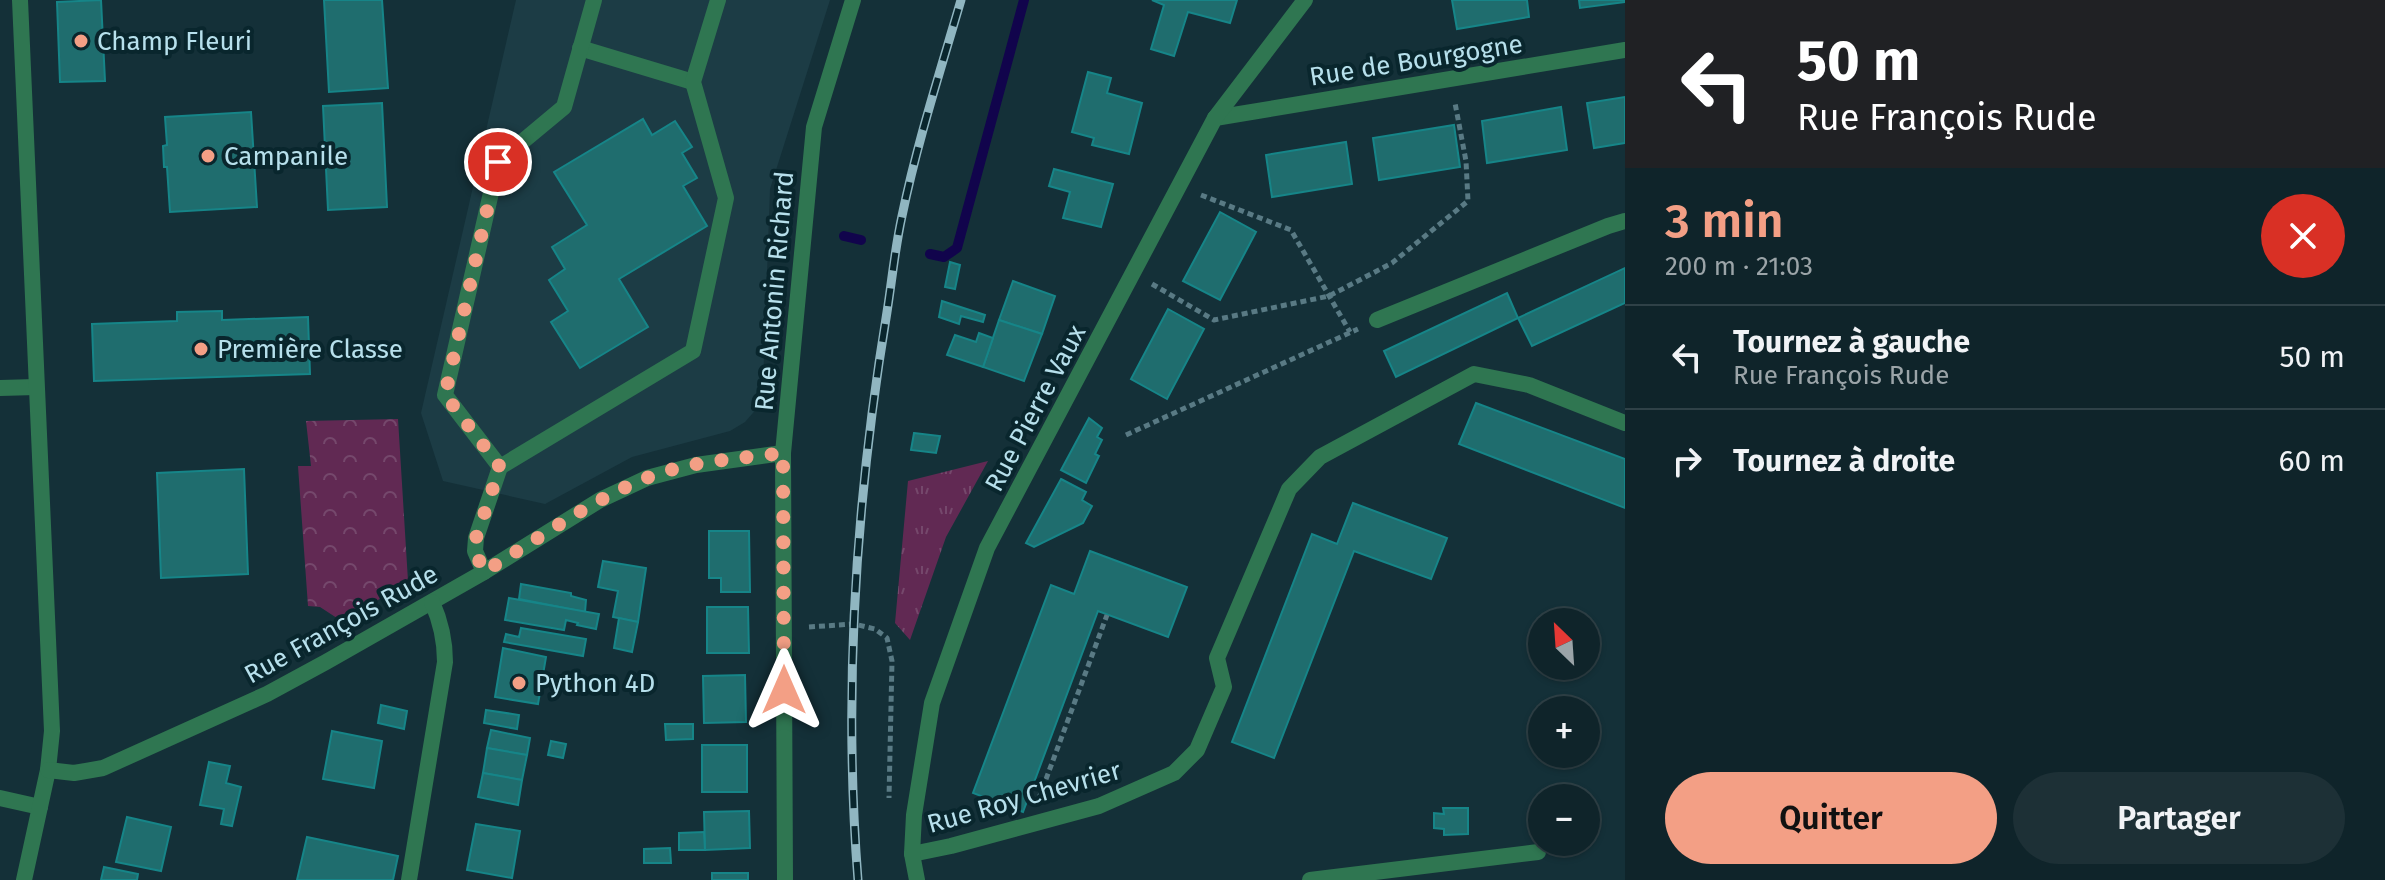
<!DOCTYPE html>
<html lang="fr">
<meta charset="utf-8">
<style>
:root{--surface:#0f242a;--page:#1d3036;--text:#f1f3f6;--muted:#9ba4a8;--line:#2f4147;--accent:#f39f85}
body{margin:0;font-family:"Fira Sans",sans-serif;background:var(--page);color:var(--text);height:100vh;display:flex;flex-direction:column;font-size:30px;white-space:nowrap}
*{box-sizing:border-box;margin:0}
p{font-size:26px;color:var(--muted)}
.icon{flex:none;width:44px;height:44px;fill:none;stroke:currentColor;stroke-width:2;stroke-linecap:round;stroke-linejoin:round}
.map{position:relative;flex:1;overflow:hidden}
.drawer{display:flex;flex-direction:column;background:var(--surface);width:760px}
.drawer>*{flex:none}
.guide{background:#202124;color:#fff;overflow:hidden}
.needle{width:52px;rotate:335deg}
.controls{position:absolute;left:1528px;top:608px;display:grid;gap:16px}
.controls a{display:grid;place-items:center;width:72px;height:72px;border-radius:50%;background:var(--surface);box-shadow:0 2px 6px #0004,0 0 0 2px var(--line);font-size:40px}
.pin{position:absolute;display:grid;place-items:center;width:68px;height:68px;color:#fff;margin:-34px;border:4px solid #fff;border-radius:50%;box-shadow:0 2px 8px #0007}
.me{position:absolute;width:88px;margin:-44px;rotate:0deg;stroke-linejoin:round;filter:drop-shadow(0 0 6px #0008)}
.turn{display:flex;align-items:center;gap:28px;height:168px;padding:0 40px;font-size:36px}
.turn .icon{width:104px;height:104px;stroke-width:2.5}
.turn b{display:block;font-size:56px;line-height:68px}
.round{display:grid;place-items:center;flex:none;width:84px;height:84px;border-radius:42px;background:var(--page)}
.overview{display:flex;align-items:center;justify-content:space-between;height:136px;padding:0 40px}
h1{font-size:48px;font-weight:600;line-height:60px;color:var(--accent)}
.cta{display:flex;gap:16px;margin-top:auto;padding:16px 40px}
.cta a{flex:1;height:92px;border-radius:48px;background:var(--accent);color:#111;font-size:32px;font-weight:600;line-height:92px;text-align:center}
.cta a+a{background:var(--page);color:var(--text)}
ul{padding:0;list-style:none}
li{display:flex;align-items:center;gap:24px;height:104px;padding:0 40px;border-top:2px solid var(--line)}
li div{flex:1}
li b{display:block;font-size:30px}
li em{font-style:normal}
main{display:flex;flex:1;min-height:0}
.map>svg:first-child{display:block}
.built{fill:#1c3c45}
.grass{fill:url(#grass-tufts)}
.park{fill:url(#park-crowns)}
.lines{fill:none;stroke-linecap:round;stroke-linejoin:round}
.stream{stroke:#11044c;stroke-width:10}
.building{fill:#1f6d6e;stroke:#168588;stroke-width:2}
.path{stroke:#597a84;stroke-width:5;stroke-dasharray:6 4;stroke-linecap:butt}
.lane{stroke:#2f7651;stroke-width:16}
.street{stroke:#2f7651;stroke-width:16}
.rail-casing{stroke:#90b6c1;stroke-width:9}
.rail{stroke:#09262d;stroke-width:6;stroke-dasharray:18;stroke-linecap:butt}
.route{stroke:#f39f85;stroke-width:14;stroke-dasharray:0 25.2}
.poi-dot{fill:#f39f85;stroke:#09262d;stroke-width:3}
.labels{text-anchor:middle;stroke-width:8;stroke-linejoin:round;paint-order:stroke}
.poi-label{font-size:26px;fill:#b7e0ec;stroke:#09262d;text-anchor:start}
.street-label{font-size:26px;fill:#b7e0ec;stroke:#09262d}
</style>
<main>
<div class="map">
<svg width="1625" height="880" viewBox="0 0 1625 880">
<defs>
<pattern id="grass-tufts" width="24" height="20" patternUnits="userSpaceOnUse" patternTransform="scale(2)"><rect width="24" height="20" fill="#612953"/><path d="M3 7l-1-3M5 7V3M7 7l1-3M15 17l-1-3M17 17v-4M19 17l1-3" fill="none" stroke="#75486c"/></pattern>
<pattern id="park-crowns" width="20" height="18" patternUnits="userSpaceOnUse" patternTransform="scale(2)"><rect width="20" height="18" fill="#612953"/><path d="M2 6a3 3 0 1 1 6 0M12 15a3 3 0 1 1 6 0" fill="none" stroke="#75486c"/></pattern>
</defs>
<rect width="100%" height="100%" fill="#143038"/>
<polygon class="built" points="516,0 830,0 770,189 763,384 759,406 745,422 730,431 632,457 545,504 443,481 421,413"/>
<polygon class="grass" points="988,461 946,537 910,640 895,623 908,481"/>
<polygon class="park" points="398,419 408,581 343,622 320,607 308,606 298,466 311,466 306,421"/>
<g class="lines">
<g class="stream">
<polyline points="844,236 861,240"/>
<polyline points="930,254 944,257 957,248 1024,0"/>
</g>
</g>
<g class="building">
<polygon points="101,0 105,81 60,82 57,2"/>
<polygon points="324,0 382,0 388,88 329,92"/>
<polygon points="1152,0 1237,0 1230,23 1188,12 1174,56 1151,49 1164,5"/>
<polygon points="1452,0 1527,0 1529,17 1457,29"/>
<polygon points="1579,0 1625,0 1625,2 1580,8"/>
<polygon points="1088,72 1111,78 1107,93 1142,103 1129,154 1092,145 1094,138 1072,132"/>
<polygon points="1625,97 1625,143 1594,148 1587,103"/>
<polygon points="382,103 387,207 328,210 323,106"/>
<polygon points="1561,107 1567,150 1487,163 1482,121"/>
<polygon points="251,112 257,207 170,212 167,167 164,167 163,146 167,145 165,117"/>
<polygon points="643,119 652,135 675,121 692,147 682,153 697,178 683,186 707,226 619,279 648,327 580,368 551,322 568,311 549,280 565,269 552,247 587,225 554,172"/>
<polygon points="1454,125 1460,167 1379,180 1373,138"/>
<polygon points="1346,142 1352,184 1272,197 1266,155"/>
<polygon points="1054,169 1113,184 1101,227 1063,218 1070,192 1049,186"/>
<polygon points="1220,212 1256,232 1220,300 1183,281"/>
<polygon points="950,262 960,265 955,289 945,287"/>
<polygon points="1625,268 1625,303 1532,346 1518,318"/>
<polygon points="1013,281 1055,296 1042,334 999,320"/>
<polygon points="1507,293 1518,318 1396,377 1384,351"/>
<polygon points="942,301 985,315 983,322 961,316 959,324 939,317"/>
<polygon points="1168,309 1204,329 1167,399 1131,379"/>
<polygon points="222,311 222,320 308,317 310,374 94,381 92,324 177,321 177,312"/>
<polygon points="999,320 1042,334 1024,381 983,367"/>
<polygon points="979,333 993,338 983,367 947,355 955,335 976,342"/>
<polygon points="1476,403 1625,459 1625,508 1459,444"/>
<polygon points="1089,418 1102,428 1097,437 1102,440 1095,454 1099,456 1086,483 1061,470"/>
<polygon points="914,433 940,436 936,453 911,450"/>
<polygon points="244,469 248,574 161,578 157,473"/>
<polygon points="1061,479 1086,492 1082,500 1092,506 1083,523 1034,547 1026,543"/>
<polygon points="1353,503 1447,538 1431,579 1354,551 1274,758 1232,742 1312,534 1337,544"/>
<polygon points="709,531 749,531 750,592 721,592 721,578 709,578"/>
<polygon points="1090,551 1187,587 1168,637 1098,611 1023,812 973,793 1051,585 1074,594"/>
<polygon points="603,561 646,568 638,622 613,617 618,591 598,587"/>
<polygon points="521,584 571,593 571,596 586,600 585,612 519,599"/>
<polygon points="509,598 599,614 596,629 577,625 578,623 566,620 564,630 505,620"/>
<polygon points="707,607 748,607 749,653 707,653"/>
<polygon points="619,618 638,622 632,652 614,648"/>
<polygon points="521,628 586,639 583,656 504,642 506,634 519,637"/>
<polygon points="503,648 546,657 538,704 495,697"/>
<polygon points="745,675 746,722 704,723 703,676"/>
<polygon points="381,705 407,711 404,729 378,723"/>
<polygon points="486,710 519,715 517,729 484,723"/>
<polygon points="665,724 693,724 693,739 666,740"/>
<polygon points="491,730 530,738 527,755 487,748"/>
<polygon points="332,731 382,741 374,788 323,779"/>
<polygon points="551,741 566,744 563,758 548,755"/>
<rect x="702" y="745" width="45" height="47"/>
<polygon points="487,748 527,755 522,780 483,773"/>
<polygon points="209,762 230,766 226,783 241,787 232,826 221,824 224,809 200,805"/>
<polygon points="483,773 522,780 518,805 478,797"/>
<polygon points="1443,808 1468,808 1468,834 1444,835 1444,829 1434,828 1434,813 1444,814"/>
<polygon points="749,811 750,848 705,850 704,812"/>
<polygon points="127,817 171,827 161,871 116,862"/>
<polygon points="476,824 520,831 512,878 467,870"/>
<polygon points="704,832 705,850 679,850 679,833"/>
<polygon points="307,837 398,856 393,880 297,880"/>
<polygon points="670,848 671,863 644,863 644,849"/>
<polygon points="104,867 138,874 137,880 101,880"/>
<rect x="712" y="873" width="36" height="7"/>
</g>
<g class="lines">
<g class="path">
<polyline points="1201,195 1291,230 1350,332"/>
<polyline points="1152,284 1214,320 1329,296 1392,263 1468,201 1466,161 1455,103"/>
<polyline points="1126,435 1358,329"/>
<polyline points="809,627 854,624 875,629 887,638 892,661 889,798"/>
<polyline points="1039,798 1107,615"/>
</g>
<g class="lane">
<polyline points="580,48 693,82"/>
<polyline points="1377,320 1608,226 1625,221"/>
<polyline points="0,388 36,387"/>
<polyline points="500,467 693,351 726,198 693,82 718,0"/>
<polyline points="484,572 475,551 476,538 500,467 445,395 498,162 564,107 594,0"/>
<polyline points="0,798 40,807"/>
<polyline points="1310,880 1538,852"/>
</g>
<g class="street">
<polyline points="20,0 52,731 48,770 24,880"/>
<polyline points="1215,118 1625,50"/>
<polyline points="48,770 74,773 103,768 267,694 326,662 484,572 600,500 647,478 696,465 783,453"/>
<polyline points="912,854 951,846 1099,806 1174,773 1197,750 1224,687 1217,658 1289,489 1320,457 1474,374 1529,385 1625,423"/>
<path d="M 409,880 L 445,662 C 445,640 441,622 432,602"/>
<polyline points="785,880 783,453 814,127 853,0"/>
<polyline points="917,880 912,854 914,815 932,703 987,548 1215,118 1305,0"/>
</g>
<defs>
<path id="rail" d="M 858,880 C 843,691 856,499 887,312 C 892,280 895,248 902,216 C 917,143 940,72 961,0"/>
</defs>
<use href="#rail" class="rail-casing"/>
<use href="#rail" class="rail"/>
</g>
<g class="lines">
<path class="route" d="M 498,162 L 445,395 L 500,467 L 476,538 L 475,551 L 484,572 C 536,540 587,503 644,479 C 687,461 737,459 783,453 L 784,690"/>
</g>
<g class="poi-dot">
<circle cx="81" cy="41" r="8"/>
<circle cx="208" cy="156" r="8"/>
<circle cx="201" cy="349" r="8"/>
<circle cx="519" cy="683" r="8"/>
</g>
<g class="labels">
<g class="poi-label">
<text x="97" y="50">Champ Fleuri</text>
<text x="224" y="165">Campanile</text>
<text x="217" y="358">Première Classe</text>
<text x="535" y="692">Python 4D</text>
</g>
<g class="street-label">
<text transform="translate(1416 60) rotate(-9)" y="9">Rue de Bourgogne</text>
<text transform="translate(774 291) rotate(-85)" y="9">Rue Antonin Richard</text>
<text transform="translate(1035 408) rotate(-62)" y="9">Rue Pierre Vaux</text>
<text transform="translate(341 624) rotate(-29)" y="9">Rue François Rude</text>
<text transform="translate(1024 797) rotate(-16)" y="9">Rue Roy Chevrier</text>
</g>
</g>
</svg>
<div class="controls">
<a><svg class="needle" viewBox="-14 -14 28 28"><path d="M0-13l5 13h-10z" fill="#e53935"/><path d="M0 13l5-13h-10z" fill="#9ba4a8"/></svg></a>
<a>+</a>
<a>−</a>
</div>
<div class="pin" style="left:498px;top:162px;background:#d93025"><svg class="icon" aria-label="arrive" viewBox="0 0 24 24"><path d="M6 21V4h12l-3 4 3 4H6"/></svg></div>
<svg class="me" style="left:784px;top:690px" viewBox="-20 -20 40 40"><path d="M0-17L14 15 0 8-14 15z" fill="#f39f85" stroke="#fff" stroke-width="4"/></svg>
</div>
<section class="drawer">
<div class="guide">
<div class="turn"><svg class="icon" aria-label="left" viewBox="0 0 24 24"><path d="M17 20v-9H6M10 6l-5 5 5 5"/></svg><div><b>50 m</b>Rue François Rude</div></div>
</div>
<div class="overview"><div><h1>3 min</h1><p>200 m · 21:03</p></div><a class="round" style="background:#d93025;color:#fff"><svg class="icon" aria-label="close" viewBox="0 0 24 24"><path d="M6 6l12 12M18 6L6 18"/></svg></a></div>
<ul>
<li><svg class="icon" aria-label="left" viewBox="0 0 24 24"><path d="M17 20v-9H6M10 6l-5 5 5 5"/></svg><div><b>Tournez à gauche</b><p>Rue François Rude</p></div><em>50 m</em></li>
<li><svg class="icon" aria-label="right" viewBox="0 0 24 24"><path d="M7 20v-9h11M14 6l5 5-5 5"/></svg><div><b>Tournez à droite</b></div><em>60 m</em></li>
</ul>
<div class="cta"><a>Quitter</a><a>Partager</a></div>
</section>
</main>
